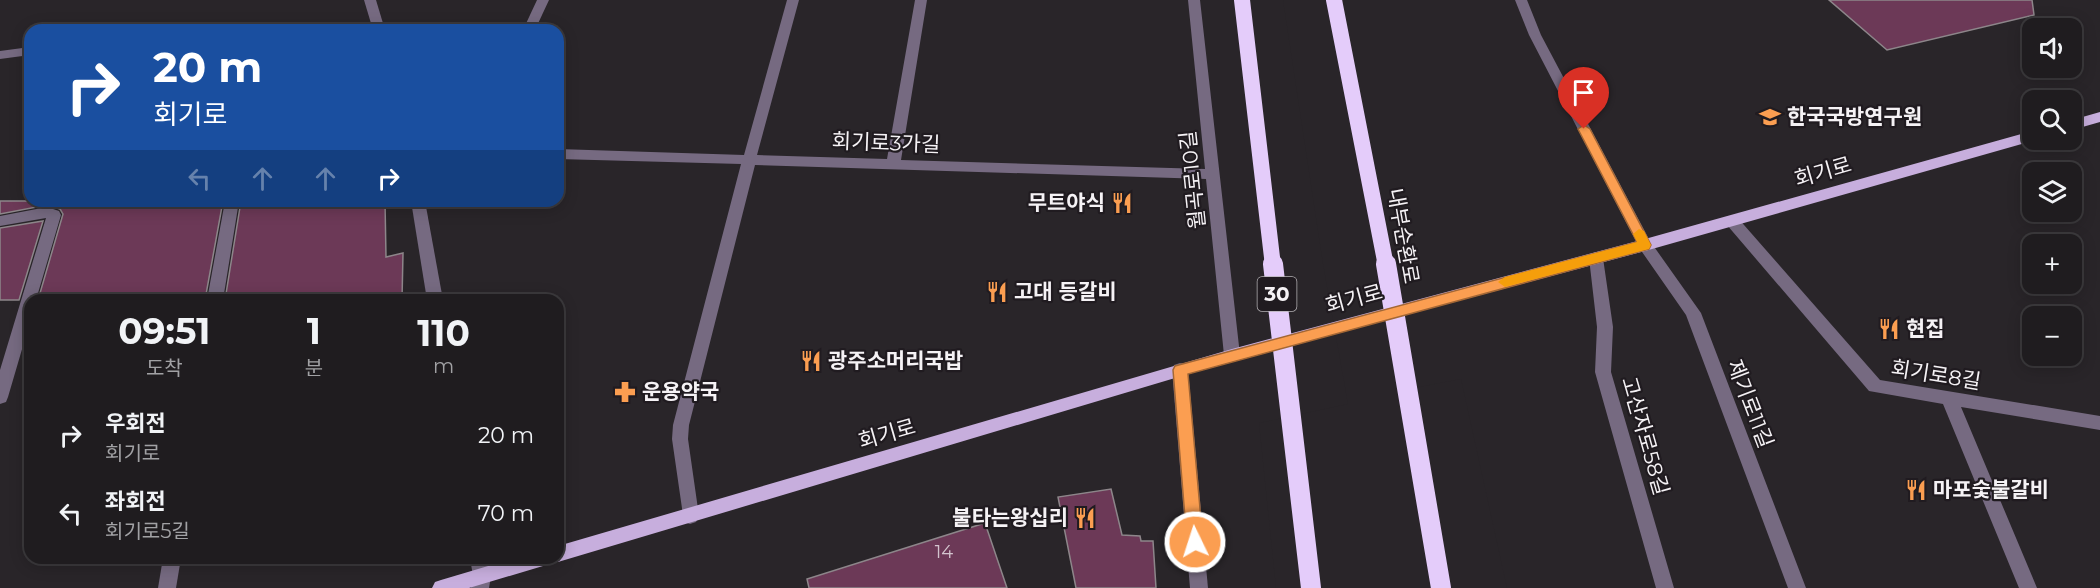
<!DOCTYPE html>
<html lang="ko">
<meta charset="utf-8">
<style>
:root{--surface:#1f1c1f;--page:#2c292c;--text:#f1f3f6;--muted:#a1a1a4;--line:#3c3a3d}
body{margin:0;font-family:Montserrat,"Noto Sans KR",sans-serif;background:var(--page);color:var(--text);height:100vh;display:flex;flex-direction:column;font-size:22px;white-space:nowrap}
*{box-sizing:border-box;margin:0}
p{font-size:20px;color:var(--muted)}
.icon{flex:none;width:33px;height:33px;fill:none;stroke:currentColor;stroke-width:2;stroke-linecap:round;stroke-linejoin:round}
.map{position:relative;flex:1;overflow:hidden}
.side{position:absolute;left:24px;top:294px;width:540px;height:270px;display:flex;flex-direction:column;background:var(--surface);border-radius:18px;box-shadow:0 3px 15px #0003,0 0 0 2px var(--line)}
.side>*{flex:none}
.guide{position:absolute;left:24px;top:24px;width:540px;height:183px;border-radius:18px;box-shadow:0 3px 15px #0003,0 0 0 2px var(--line);background:#1a4fa0;color:#fff;overflow:hidden}
.tools{position:absolute;left:2022px;top:18px;display:grid;gap:12px}
.tools a{display:grid;place-items:center;width:60px;height:60px;border-radius:12px;background:var(--surface);box-shadow:0 3px 15px #0003,0 0 0 2px var(--line);font-size:30px}
.pin{position:absolute;display:grid;place-items:center;width:51px;height:51px;color:#fff;margin:-62px -26px;border-radius:50% 50% 50% 0;rotate:-45deg;box-shadow:0 0 6px #0007}
.pin .icon{rotate:45deg}
.me{position:absolute;width:66px;margin:-33px;rotate:356deg;stroke-linejoin:round;filter:drop-shadow(0 0 4px #0008)}
.turn{display:flex;align-items:center;gap:21px;height:126px;padding:0 30px;font-size:27px}
.turn .icon{width:78px;height:78px;stroke-width:2.5}
.turn b{display:block;font-size:42px;line-height:51px}
.lanes{display:flex;align-items:center;height:57px;padding:0 30px;background:#0003;justify-content:center;gap:30px;direction:ltr}
.lanes .off{opacity:.35}
.eta{display:flex;justify-content:space-evenly;align-items:center;height:102px;text-align:center}
.eta b{font-size:36px;font-weight:700;line-height:42px}
ul{padding:0;list-style:none}
li{display:flex;align-items:center;gap:18px;height:78px;padding:0 30px}
li div{flex:1}
li b{display:block;font-size:22px}
li em{font-style:normal}
.map>svg:first-child{display:block}
.pier{fill:#292529}
.building{fill:#6c3957;stroke:#8d868a;stroke-width:1.5}
.lines{fill:none;stroke-linecap:round;stroke-linejoin:round}
.minor{fill:#766a81;fill-rule:evenodd}
.major{fill:#c7aedd;fill-rule:evenodd}
.highway-bridge-far1{stroke:#e4ccfa;stroke-width:16}
.highway-bridge{stroke:#e4ccfa;stroke-width:20}
.route{fill:#fb9e51;stroke:#a36735;stroke-width:1.5}
.slow{fill:#f59e0b}
.labels{text-anchor:middle;stroke-width:4.5;stroke-linejoin:round;paint-order:stroke}
.number-label{font-size:18px;fill:#d3c4ce}
.shield{fill:#201b20;stroke:#b5b2b5;stroke-width:1.5}
.shield-label{font-size:20px;font-weight:bold;fill:#f5f2f5}
.poi-label{font-size:21px;font-weight:bold;fill:#f5f2f5;stroke:#201b20;text-anchor:start}
.street-label{font-size:21px;fill:#f5f2f5;stroke:#201b20}
</style>
<div class="map">
<svg width="2100" height="588" viewBox="0 0 2100 588">
<rect width="100%" height="100%" fill="#292529"/>
<polygon class="pier" points="1283,0 1331,0 1403,390 1461,379 1507,588 1276,588 1259,423 1348,404 1323,264"/>
<g class="building">
<polygon points="1829,0 2032,0 2034,15 1887,50"/>
<polygon points="0,201 223,201 205,300 38,300 63,214 60,209 47,205 0,214"/>
<polygon points="241,201 385,201 386,257 403,253 402,300 225,300"/>
<polygon points="43,221 19,300 0,300 0,228"/>
<polygon points="1111,489 1122,535 1140,536 1141,541 1153,541 1156,588 1076,588 1058,497"/>
<polygon points="985,523 1007,588 809,588 807,579"/>
</g>
<g class="lines">
<g class="minor">
<polygon points="364,0 376,0 385,30 373,30"/>
<polygon points="537,0 549,0 535,30 523,30"/>
<polygon points="787,0 799,0 757,155 887,159 915,0 927,0 901,160 1205,169 1188,0 1200,0 1240,355 1238,360 1232,361 1226,360 1224,355 1206,179 755,165 689,425 688,439 699,516 696,522 690,524 684,522 672,439 673,425 741,164 558,159 558,149 744,155"/>
<polygon points="1515,0 1527,0 1541,35 1650,241 1701,313 1806,588 1788,588 1686,315 1640,249 1529,35"/>
<polygon points="30,47 30,55 0,59 0,51"/>
<polygon points="225,201 239,201 223,300 207,300"/>
<polygon points="411,201 425,201 443,300 427,300"/>
<polygon points="47,207 59,211 61,215 36,300 30,300 30,322 8,397 6,402 0,404 0,370 46,218 0,226 0,216"/>
<polygon points="1732,216 1737,217 1880,380 2100,416 2100,430 1961,407 2037,588 2019,588 1943,404 1869,391 1727,225 1725,221 1727,217"/>
<polygon points="1596,252 1601,254 1603,258 1613,327 1611,372 1674,588 1656,588 1595,372 1597,327 1589,258 1591,254"/>
<polygon points="1180,363 1186,365 1188,370 1208,588 1190,588 1172,370 1174,365"/>
<polygon points="163,558 181,558 176,588 158,588"/>
<polygon points="470,558 488,558 491,576 489,588 471,588 473,576"/>
</g>
<g class="major">
<polygon points="2100,112 2100,122 2072,130 2072,120"/>
<polygon points="2032,131 2032,140 2036,140 1645,251 1232,361 558,562 551,559 549,564 543,566 469,588 432,588 435,582 441,580 515,558 558,558 558,546 1232,349 1645,239"/>
</g>
<g class="highway-bridge-far1">
<polyline points="1242,0 1273,266"/>
<polyline points="1334,0 1386,266"/>
</g>
<g class="highway-bridge">
<polyline points="1273,264 1311,588"/>
<polyline points="1386,264 1441,588"/>
</g>
</g>
<polygon class="route" points="1584,125 1590,129 1651,245 1649,249 1188,374 1203,542 1201,547 1195,549 1190,547 1187,542 1173,370 1175,366 1637,242 1578,129"/>
<polygon class="slow" points="1639,229 1644,231 1651,245 1649,249 1505,287 1498,282 1505,277 1637,242 1633,234"/>
<defs>
<symbol id="university-bare" viewBox="-9 -9 18 18"><path d="M0-5L7-2L0 1L-7-2ZM-4 1L0 2.5L4 1V4Q0 6-4 4Z" fill="#fb9e51" stroke="#201b20" stroke-width="2.5" paint-order="stroke"/></symbol>
<symbol id="restaurant-bare" viewBox="-9 -9 18 18"><path d="M-5-6h1v4h1v-4h1v4h1v-4h1v5L-1.5 .5V6h-2V.5L-5-1ZM5-6V6H3V1.5H1.5Q1.5-4 5-6Z" fill="#fb9e51" stroke="#201b20" stroke-width="2.5" paint-order="stroke"/></symbol>
<symbol id="pharmacy-bare" viewBox="-9 -9 18 18"><path d="M-2-6h4v4h4v4h-4v4h-4v-4h-4v-4h4Z" fill="#fb9e51" stroke="#201b20" stroke-width="2.5" paint-order="stroke"/></symbol>
</defs>
<g fill-rule="evenodd">
<use href="#university-bare" x="1755" y="102" width="30" height="30"/>
<use href="#restaurant-bare" x="1107" y="188" width="30" height="30"/>
<use href="#restaurant-bare" x="982" y="277" width="30" height="30"/>
<use href="#restaurant-bare" x="1874" y="314" width="30" height="30"/>
<use href="#restaurant-bare" x="796" y="346" width="30" height="30"/>
<use href="#pharmacy-bare" x="610" y="377" width="30" height="30"/>
<use href="#restaurant-bare" x="1901" y="475" width="30" height="30"/>
<use href="#restaurant-bare" x="1070" y="503" width="30" height="30"/>
</g>
<g class="labels">
<g class="number-label">
<text x="944" y="558">14</text>
</g>
<rect class="shield" x="1257.5" y="277" width="39" height="34" rx="4.5"/>
<g class="shield-label">
<text x="1277" y="301">30</text>
</g>
<g class="poi-label">
<text x="1787" y="124">한국국방연구원</text>
<text x="1105" y="210" text-anchor="end">무트야식</text>
<text x="1014" y="299">고대 등갈비</text>
<text x="1906" y="336">현집</text>
<text x="828" y="368">광주소머리국밥</text>
<text x="642" y="399">운용약국</text>
<text x="1933" y="497">마포숯불갈비</text>
<text x="1068" y="525" text-anchor="end">불타는왕십리</text>
</g>
<g class="street-label">
<text transform="translate(886 143) rotate(2)" y="7">회기로3가길</text>
<text transform="translate(1823 172) rotate(-16)" y="7">회기로</text>
<text transform="translate(1193 180) rotate(-96)" y="7">월곡로10길</text>
<text transform="translate(1403 236) rotate(80)" y="7">내부순환로</text>
<text transform="translate(1354 299) rotate(-15)" y="7">회기로</text>
<text transform="translate(1936 375) rotate(9)" y="7">회기로8길</text>
<text transform="translate(1750 404) rotate(69)" y="7">제기로11길</text>
<text transform="translate(887 434) rotate(-16)" y="7">회기로</text>
<text transform="translate(1645 436) rotate(74)" y="7">고산자로58길</text>
</g>
</g>
</svg>
<div class="tools">
<a><svg class="icon" aria-label="sound" viewBox="0 0 24 24"><path d="M4 9h4l5-4v14l-5-4H4zM17 9q2 3 0 6"/></svg></a>
<a><svg class="icon" aria-label="search" viewBox="0 0 24 24"><circle cx="10" cy="10" r="6"/><path d="M15 15l6 6"/></svg></a>
<a><svg class="icon" aria-label="layers" viewBox="0 0 24 24"><path d="M12 4l9 5-9 5-9-5zM3 14l9 5 9-5"/></svg></a>
<a>+</a>
<a>−</a>
</div>
<div class="pin" style="left:1584px;top:129px;background:#d93025"><svg class="icon" aria-label="arrive" viewBox="0 0 24 24"><path d="M6 21V4h12l-3 4 3 4H6"/></svg></div>
<svg class="me" style="left:1195px;top:542px" viewBox="-20 -20 40 40"><circle r="17" fill="#fb9e51" stroke="#fff" stroke-width="3"/><path d="M0-11L8 9 0 5-8 9z" fill="#fff"/></svg>
<div class="guide">
<div class="turn"><svg class="icon" aria-label="right" viewBox="0 0 24 24"><path d="M7 20v-9h11M14 6l5 5-5 5"/></svg><div><b>20 m</b>회기로</div></div>
<div class="lanes"><svg class="icon off" aria-label="left" viewBox="0 0 24 24"><path d="M17 20v-9H6M10 6l-5 5 5 5"/></svg><svg class="icon off" aria-label="ahead" viewBox="0 0 24 24"><path d="M12 20V5M6 11l6-6 6 6"/></svg><svg class="icon off" aria-label="ahead" viewBox="0 0 24 24"><path d="M12 20V5M6 11l6-6 6 6"/></svg><svg class="icon" aria-label="right" viewBox="0 0 24 24"><path d="M7 20v-9h11M14 6l5 5-5 5"/></svg></div>
</div>
<section class="side">
<div class="eta">
<div><b>09:51</b><p>도착</p></div>
<div><b>1</b><p>분</p></div>
<div><b>110</b><p>m</p></div>
</div>
<ul>
<li><svg class="icon" aria-label="right" viewBox="0 0 24 24"><path d="M7 20v-9h11M14 6l5 5-5 5"/></svg><div><b>우회전</b><p>회기로</p></div><em>20 m</em></li>
<li><svg class="icon" aria-label="left" viewBox="0 0 24 24"><path d="M17 20v-9H6M10 6l-5 5 5 5"/></svg><div><b>좌회전</b><p>회기로5길</p></div><em>70 m</em></li>
</ul>
</section>
</div>
